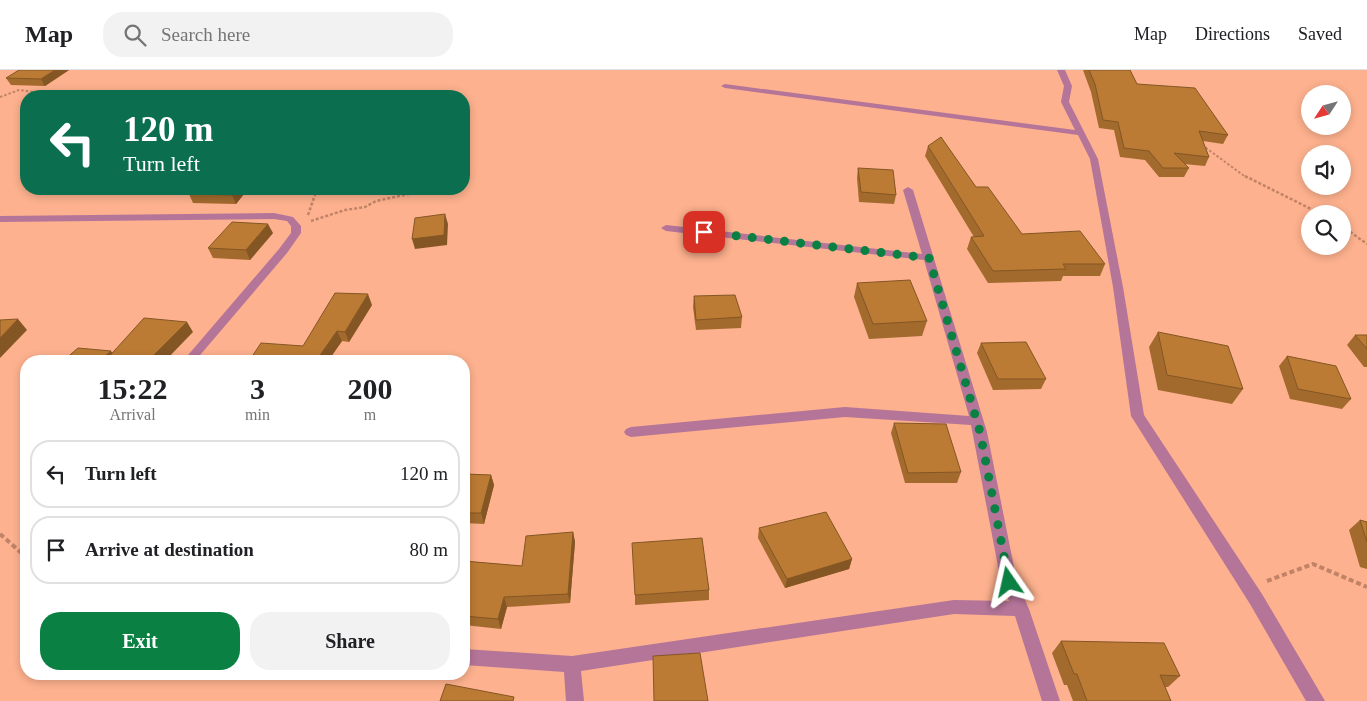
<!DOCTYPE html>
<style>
:root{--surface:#fff;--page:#f2f2f2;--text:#202124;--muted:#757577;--line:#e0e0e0;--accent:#0b8043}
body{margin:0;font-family:"Times New Roman",serif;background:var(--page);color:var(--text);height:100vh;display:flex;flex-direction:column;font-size:19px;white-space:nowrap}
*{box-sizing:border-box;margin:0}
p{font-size:16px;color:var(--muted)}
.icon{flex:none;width:28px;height:28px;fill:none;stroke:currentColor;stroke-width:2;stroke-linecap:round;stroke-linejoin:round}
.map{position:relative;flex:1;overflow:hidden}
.sheet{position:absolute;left:20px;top:285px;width:450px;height:325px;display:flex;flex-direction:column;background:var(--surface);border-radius:20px;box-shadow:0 2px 8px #0003}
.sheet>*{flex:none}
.banner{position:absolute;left:20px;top:20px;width:450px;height:105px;border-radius:20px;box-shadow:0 2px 8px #0003;background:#0b6e4f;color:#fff;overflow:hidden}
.needle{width:32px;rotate:234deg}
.tools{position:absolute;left:1301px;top:15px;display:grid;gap:10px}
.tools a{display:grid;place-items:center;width:50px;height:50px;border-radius:50%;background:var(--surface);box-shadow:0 2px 8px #0003;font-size:25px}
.pin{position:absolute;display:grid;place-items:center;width:42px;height:42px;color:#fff;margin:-21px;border-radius:10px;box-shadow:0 2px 8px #0006}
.me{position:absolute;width:55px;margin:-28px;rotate:349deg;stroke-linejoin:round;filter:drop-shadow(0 0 4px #0008)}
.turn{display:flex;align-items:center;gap:18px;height:105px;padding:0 20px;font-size:22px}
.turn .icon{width:65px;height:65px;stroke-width:2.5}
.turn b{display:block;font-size:35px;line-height:42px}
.eta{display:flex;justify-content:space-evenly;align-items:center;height:85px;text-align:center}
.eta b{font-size:30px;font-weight:800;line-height:35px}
.button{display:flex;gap:10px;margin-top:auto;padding:10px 20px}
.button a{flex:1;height:58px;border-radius:20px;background:var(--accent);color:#fff;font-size:20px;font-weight:800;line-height:58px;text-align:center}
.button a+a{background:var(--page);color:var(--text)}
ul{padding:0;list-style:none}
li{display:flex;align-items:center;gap:15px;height:68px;margin:0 10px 8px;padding:0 10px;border:2px solid var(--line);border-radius:20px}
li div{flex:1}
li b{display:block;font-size:19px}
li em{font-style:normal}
header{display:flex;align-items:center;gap:30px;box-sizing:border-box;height:70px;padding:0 25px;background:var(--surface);border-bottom:1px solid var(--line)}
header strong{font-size:24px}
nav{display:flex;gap:28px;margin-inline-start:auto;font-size:18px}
.search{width:350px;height:45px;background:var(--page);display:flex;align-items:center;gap:12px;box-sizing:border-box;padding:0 18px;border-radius:20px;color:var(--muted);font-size:19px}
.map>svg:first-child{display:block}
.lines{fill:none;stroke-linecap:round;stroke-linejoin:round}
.path-far2{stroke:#c18367;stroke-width:2;stroke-dasharray:2.5 2;stroke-linecap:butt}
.path-far1{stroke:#c18367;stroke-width:2.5;stroke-dasharray:3 2;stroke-linecap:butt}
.path{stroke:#c18367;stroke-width:4;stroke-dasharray:5 3;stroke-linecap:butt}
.minor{fill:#b57599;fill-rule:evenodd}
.wall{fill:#a26a2d}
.shaded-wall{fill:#845624}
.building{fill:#bc7b34;stroke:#845624}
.route{stroke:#0b8043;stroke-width:9;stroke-dasharray:0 16.2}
</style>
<header>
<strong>Map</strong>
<div class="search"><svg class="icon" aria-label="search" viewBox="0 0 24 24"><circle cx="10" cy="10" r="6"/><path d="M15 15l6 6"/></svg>Search here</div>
<nav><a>Map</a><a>Directions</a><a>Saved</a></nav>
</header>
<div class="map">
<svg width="1367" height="631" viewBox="0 0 1367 631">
<rect width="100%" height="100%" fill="#fdb18e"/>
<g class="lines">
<g class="path-far2">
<polyline points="0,27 19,20 35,22"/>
<polyline points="1202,75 1247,108"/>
</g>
<g class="path-far1">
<polyline points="1245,106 1321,144"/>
<polyline points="308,145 317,119"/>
<polyline points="311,151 345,140 365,137 376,131 418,122"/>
<polyline points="1342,156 1367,174"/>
</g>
<g class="path">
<polyline points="0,464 26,487"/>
<polyline points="1267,511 1313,494 1367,517"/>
</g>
<g class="minor">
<polygon points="1057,0 1065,0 1072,16 1069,32 1098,89 1123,217 1144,345 1262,524 1325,631 1306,631 1250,534 1131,346 1113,217 1090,89 1078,65 725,18 721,16 725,14 1075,60 1061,32 1064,16"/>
<polygon points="908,117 913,120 987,362 1017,512 1029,539 1060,631 1042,631 1015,546 954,544 581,601 584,631 566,631 564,602 464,595 464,579 572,586 954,530 1009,531 1001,512 971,355 845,347 631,367 626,365 624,362 626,359 631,357 845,337 969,346 924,190 666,161 661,158 666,155 922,184 903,120"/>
<polygon points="274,143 293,147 301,156 301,163 287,183 195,291 183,291 279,179 291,163 291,156 287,151 274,149 0,152 0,146"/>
</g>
</g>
<g class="wall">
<polygon points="69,0 45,16 11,15 6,8"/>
<polygon points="1083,0 1130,0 1137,14 1228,65 1223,74 1203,71 1209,87 1205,96 1184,94 1189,98 1184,107 1159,107 1145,90 1120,87 1114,60 1099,58 1091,22"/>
<polygon points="928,76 976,117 1022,164 1105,194 1100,206 1063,206 1061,211 988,213 967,179 971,167 974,167 925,86"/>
<polygon points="858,98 896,125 894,134 859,132 857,108"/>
<polygon points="248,119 236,134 193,133 189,124"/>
<polygon points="273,163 250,190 213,188 208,178"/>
<polygon points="857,213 927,251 922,266 869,269 854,227"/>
<polygon points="694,226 742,247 741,258 696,260 693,237"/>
<polygon points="372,235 349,272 342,271 328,291 249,291 303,276"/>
<polygon points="1158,262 1243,319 1232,334 1158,320 1149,277"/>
<polygon points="1355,265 1367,265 1367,297 1364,297 1347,275"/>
<polygon points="981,273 1046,309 1041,319 993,320 977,283"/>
<polygon points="1287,286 1351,329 1342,339 1290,329 1279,296"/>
<polygon points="894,353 961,402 957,413 905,413 891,363"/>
<polygon points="464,404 491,405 494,415 484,454 464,453"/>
<polygon points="1360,450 1367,452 1367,499 1360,497 1349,460"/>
<polygon points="759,458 852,489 849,499 785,518 758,468"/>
<polygon points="573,462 575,472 570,533 507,537 501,559 464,555 464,491 522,496"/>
<polygon points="709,520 709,530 635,535 635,525"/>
<polygon points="1061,571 1180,606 1168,617 1165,617 1171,631 1073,631 1067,615 1064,615 1052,583"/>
</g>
<g class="shaded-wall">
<polygon points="55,0 69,0 45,16 41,9"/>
<polygon points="237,119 248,119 236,134 232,125"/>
<polygon points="445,144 448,154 447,175 415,179 412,169"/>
<polygon points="268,154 273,163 250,190 246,180"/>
<polygon points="368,224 372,235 349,272 345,262"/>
<polygon points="18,249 27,260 0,288 0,268"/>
<polygon points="187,252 193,262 165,291 148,291"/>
<polygon points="337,261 342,271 328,291 316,291"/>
<polygon points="111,281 118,291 99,291"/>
<polygon points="491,405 494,415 484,454 481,443"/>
<polygon points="573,462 575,472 570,533 568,524"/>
<polygon points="852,489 849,499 785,518 787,509"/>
<polygon points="504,527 507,537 501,559 498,549"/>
</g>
<g class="building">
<polygon points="19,0 55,0 41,9 6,8"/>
<polygon points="1089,0 1130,0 1137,14 1195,18 1228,65 1199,61 1209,87 1174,83 1189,98 1163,98 1149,81 1124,78 1118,52 1103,50 1095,14"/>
<polygon points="941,67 976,117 988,117 1022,164 1080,161 1105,194 1063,194 1066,199 993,201 971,167 984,166 928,76"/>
<polygon points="858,98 893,100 896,125 861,122"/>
<polygon points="193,119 237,119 232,125 189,124"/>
<polygon points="445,144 444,165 412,169 415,148"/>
<polygon points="232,152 268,154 246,180 208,178"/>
<polygon points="910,210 927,251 873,254 857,213"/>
<polygon points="335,223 368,224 345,262 337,261 316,291 249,291 261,273 303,276"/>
<polygon points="735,225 742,247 696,250 694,226"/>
<polygon points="144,248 187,252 148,291 105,291"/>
<polygon points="18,249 0,268 0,250"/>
<polygon points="1158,262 1228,276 1243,319 1167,305"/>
<polygon points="1355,265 1367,265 1367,279"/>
<polygon points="1026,272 1046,309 998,309 981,273"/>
<polygon points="78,278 111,281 99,291 63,291"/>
<polygon points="1287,286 1336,296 1351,329 1298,319"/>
<polygon points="894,353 946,354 961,402 908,403"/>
<polygon points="464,404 491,405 481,443 464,443"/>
<polygon points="826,442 852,489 787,509 759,458"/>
<polygon points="1360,450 1367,452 1367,472"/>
<polygon points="573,462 568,524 504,527 498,549 464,546 464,491 522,496 526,466"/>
<polygon points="702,468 709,520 635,525 632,473"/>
<polygon points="1061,571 1164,573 1180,606 1160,605 1171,631 1087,631 1077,604 1074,604"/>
<polygon points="700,583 708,631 654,631 653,586"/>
<polygon points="446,614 514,627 513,631 440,631"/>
</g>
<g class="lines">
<polyline class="route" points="704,162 929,188 980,362 1009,512"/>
</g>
</svg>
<div class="tools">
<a><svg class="needle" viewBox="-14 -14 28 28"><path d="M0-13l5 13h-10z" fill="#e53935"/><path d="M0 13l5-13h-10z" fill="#757577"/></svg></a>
<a><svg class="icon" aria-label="sound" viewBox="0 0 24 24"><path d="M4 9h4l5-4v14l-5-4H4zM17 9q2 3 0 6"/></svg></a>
<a><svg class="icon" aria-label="search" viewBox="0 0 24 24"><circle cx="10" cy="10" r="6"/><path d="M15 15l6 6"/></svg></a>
</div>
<div class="pin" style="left:704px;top:162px;background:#d93025"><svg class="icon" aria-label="arrive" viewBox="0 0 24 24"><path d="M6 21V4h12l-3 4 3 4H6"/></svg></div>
<svg class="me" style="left:1009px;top:512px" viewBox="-20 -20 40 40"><path d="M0-17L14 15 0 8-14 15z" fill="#0b8043" stroke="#fff" stroke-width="4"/></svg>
<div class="banner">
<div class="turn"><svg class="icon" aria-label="left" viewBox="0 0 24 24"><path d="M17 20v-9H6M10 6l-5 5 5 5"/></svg><div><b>120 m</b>Turn left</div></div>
</div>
<section class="sheet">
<div class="eta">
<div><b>15:22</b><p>Arrival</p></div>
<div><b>3</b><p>min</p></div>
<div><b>200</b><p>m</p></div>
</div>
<ul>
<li><svg class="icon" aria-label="left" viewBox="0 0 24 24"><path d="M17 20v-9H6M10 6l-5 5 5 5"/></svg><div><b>Turn left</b></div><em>120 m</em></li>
<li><svg class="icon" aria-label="arrive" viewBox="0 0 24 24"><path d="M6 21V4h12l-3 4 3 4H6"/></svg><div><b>Arrive at destination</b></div><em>80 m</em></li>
</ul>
<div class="button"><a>Exit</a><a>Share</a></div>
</section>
</div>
